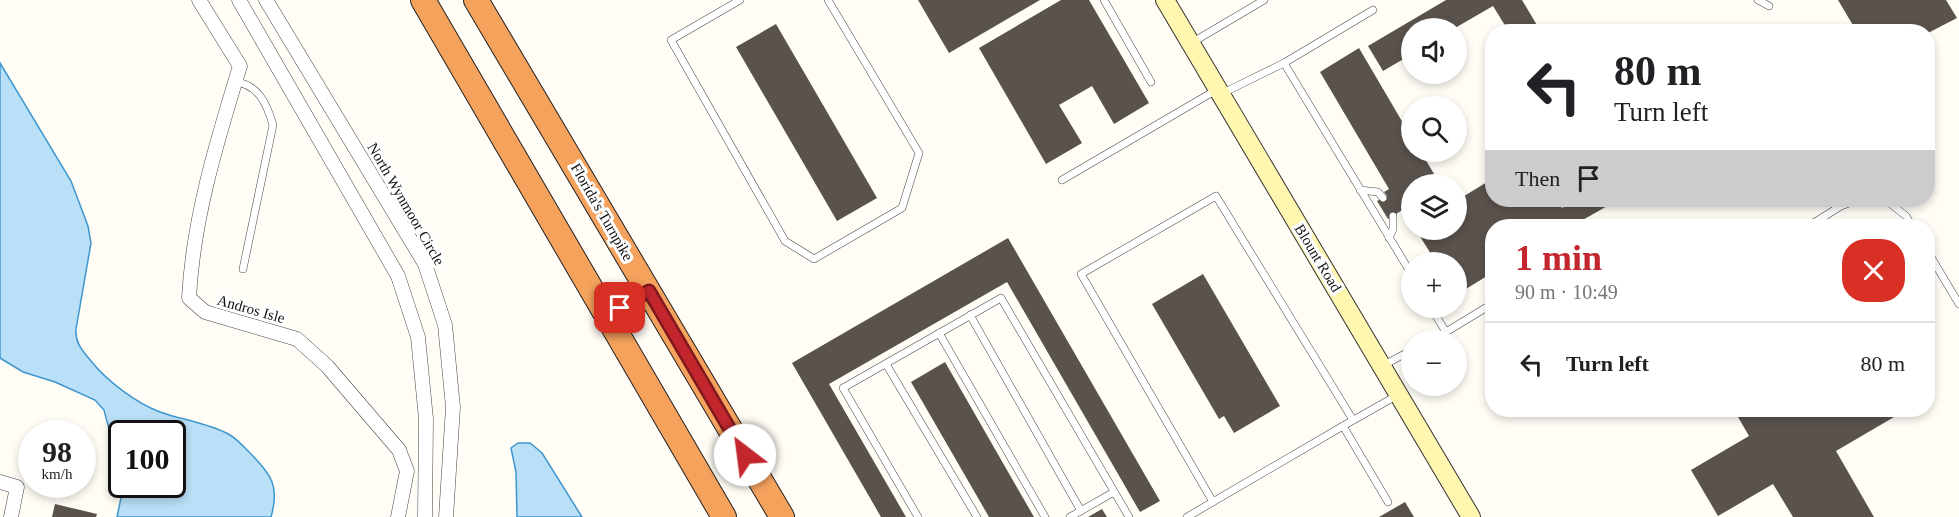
<!DOCTYPE html>
<meta charset="utf-8">
<style>
:root{--surface:#fff;--page:#f2f2f2;--text:#202124;--muted:#757577;--line:#e0e0e0;--accent:#c4262e}
body{margin:0;font-family:Georgia,serif;background:var(--page);color:var(--text);height:100vh;display:flex;flex-direction:column;font-size:22px;white-space:nowrap}
*{box-sizing:border-box;margin:0}
p{font-size:20px;color:var(--muted)}
.icon{flex:none;width:33px;height:33px;fill:none;stroke:currentColor;stroke-width:2;stroke-linecap:round;stroke-linejoin:round}
.map{position:relative;flex:1;overflow:hidden}
.drawer{position:absolute;left:1485px;top:219px;width:450px;height:198px;display:flex;flex-direction:column;background:var(--surface);border-radius:24px;box-shadow:0 3px 9px #0003}
.drawer>*{flex:none}
.top-card{position:absolute;left:1485px;top:24px;width:450px;height:183px;border-radius:24px;box-shadow:0 3px 9px #0003;background:#fff;color:var(--text);overflow:hidden}
.controls{position:absolute;left:1401px;top:18px;display:grid;gap:12px}
.controls a{display:grid;place-items:center;width:66px;height:66px;border-radius:50%;background:var(--surface);box-shadow:0 3px 9px #0003;font-size:30px}
.speed{position:absolute;left:18px;top:420px;display:flex;gap:12px;font-size:30px;font-weight:700;text-align:center}
.speed>*{display:grid;place-content:center;width:78px;height:78px;border-radius:50%;background:var(--surface);box-shadow:0 3px 9px #0003;line-height:1}
.speed small{font-size:15px;font-weight:400}
.speed .limit{border:3px solid #111;border-radius:9px;background:#fff;color:#111}
.pin{position:absolute;display:grid;place-items:center;width:51px;height:51px;color:#fff;margin:-26px;border-radius:12px;box-shadow:0 3px 9px #0006}
.me{position:absolute;width:66px;margin:-33px;rotate:330deg;stroke-linejoin:round;filter:drop-shadow(0 0 4px #0008)}
.turn{display:flex;align-items:center;gap:21px;height:126px;padding:0 30px;font-size:27px}
.turn .icon{width:78px;height:78px;stroke-width:2.5}
.turn b{display:block;font-size:42px;line-height:51px}
.then{display:flex;align-items:center;height:57px;padding:0 30px;background:#0003;gap:12px;font-size:22px}
.round{display:grid;place-items:center;flex:none;width:63px;height:63px;border-radius:24px;background:var(--page)}
.headline{display:flex;align-items:center;justify-content:space-between;height:102px;padding:0 30px}
h1{font-size:36px;font-weight:700;line-height:45px;color:var(--accent)}
ul{padding:0;list-style:none}
li{display:flex;align-items:center;gap:18px;height:84px;padding:0 30px;border-top:2px solid var(--line)}
li div{flex:1}
li b{display:block;font-size:22px}
li em{font-style:normal}
.map>svg:first-child{display:block}
.water{fill:#b9e0f7;stroke:#3f96cf;stroke-width:1.5;fill-rule:evenodd}
.building{fill:#5a524d}
.lines{fill:none;stroke-linecap:round;stroke-linejoin:round}
.lane-casing{stroke:#444;stroke-width:8}
.street-casing{stroke:#444;stroke-width:15}
.secondary-casing{stroke:#333;stroke-width:20}
.highway-casing{stroke:#222;stroke-width:26}
.lane{stroke:#fff;stroke-width:7}
.street{stroke:#fff;stroke-width:14}
.secondary{stroke:#fff6b0;stroke-width:18}
.highway{stroke:#f5a25d;stroke-width:24}
.route-casing{stroke:#7f191e;stroke-width:15}
.route{stroke:#c4262e;stroke-width:10}
.labels{text-anchor:middle;stroke-width:6;stroke-linejoin:round;paint-order:stroke}
.street-label{font-size:15px;fill:#111;stroke:#fff}
</style>
<div class="map">
<svg width="1959" height="517" viewBox="0 0 1959 517">
<rect width="100%" height="100%" fill="#fffdf5"/>
<g class="water">
<path d="M 0,63 L 71,181 L 88,226 L 91,243 L 76,329 C 75,343 82,350 91,361 C 107,381 136,403 160,412 C 182,420 209,423 230,435 C 237,439 244,447 250,453 C 271,474 280,486 271,517 L 117,517 L 122,493 L 119,467 L 104,410 L 95,400 L 55,382 L 23,372 L 0,358 ZM 122,434 L 172,434 L 172,484 L 122,484 Z"/>
<polygon points="518,443 530,443 542,453 582,517 517,517 516,472 511,448"/>
</g>
<g class="building">
<polygon points="918,0 1040,0 949,53"/>
<polygon points="1061,0 1089,0 1149,103 1114,124 1092,86 1059,105 1082,143 1046,164 979,48"/>
<polygon points="1446,0 1522,0 1541,32 1509,32 1493,6 1455,28 1412,28 1412,54 1383,71 1368,46"/>
<polygon points="1838,0 1946,0 1957,18 1928,33 1928,32 1857,32"/>
<polygon points="776,24 877,198 837,221 736,47"/>
<polygon points="1359,48 1403,123 1412,118 1412,152 1421,152 1440,184 1412,184 1412,221 1404,209 1388,219 1377,201 1387,196 1384,192 1389,189 1320,72"/>
<polygon points="1492,179 1492,200 1557,200 1562,208 1576,200 1618,200 1572,226 1492,226 1492,273 1456,295 1456,262 1436,262 1416,230 1456,230 1456,201"/>
<polygon points="1008,238 1160,501 1140,512 1007,282 829,384 906,517 881,517 792,363"/>
<polygon points="1203,274 1280,406 1234,433 1224,416 1219,419 1152,304"/>
<polygon points="945,362 1034,517 989,517 911,382"/>
<polygon points="1734,410 1906,410 1836,451 1874,517 1793,517 1773,484 1718,516 1691,470 1749,436"/>
<polygon points="1405,502 1414,517 1379,517"/>
<polygon points="55,504 97,514 96,517 52,517"/>
<polygon points="1102,509 1107,517 1088,517"/>
</g>
<g class="lines">
<defs>
<g id="lane">
<polyline points="740,0 671,40 785,241 814,259 902,208 919,153 828,0"/>
<polyline points="1104,0 1151,82"/>
<polyline points="1758,0 1769,6"/>
<polyline points="1373,10 1284,63 1412,275"/>
<polyline points="1193,42 1264,0"/>
<path d="M 235,82 C 258,84 267,104 273,125 L 243,269"/>
<polyline points="1223,93 1284,63"/>
<polyline points="1062,180 1218,89"/>
<polyline points="1360,190 1378,192 1383,198"/>
<polyline points="1886,200 1906,216 1912,226"/>
<polyline points="1812,224 1841,206 1857,200"/>
<polyline points="1389,238 1393,229 1393,216"/>
<polyline points="1928,252 1959,304"/>
<polyline points="1431,308 1446,332 1492,304"/>
<polyline points="610,314 644,294"/>
<polyline points="970,315 1081,511"/>
<polyline points="939,333 1045,517"/>
<polyline points="1430,340 1446,332"/>
<polyline points="886,364 977,517"/>
<polyline points="1382,366 1412,350"/>
<polyline points="1213,502 1081,274 1216,196 1353,420"/>
<polyline points="1388,502 1343,426 1396,396"/>
<polyline points="918,517 843,388 1001,298 1129,517"/>
<polyline points="1070,517 1114,492"/>
<polyline points="1187,517 1343,426"/>
</g>
<g id="street">
<path d="M 199,0 L 240,66 C 217,141 193,219 189,298 L 205,312 L 297,339 L 327,366 L 399,450 L 407,471 L 398,517"/>
<polyline points="239,0 398,276 418,337 426,419 425,517"/>
<polyline points="266,0 425,264 445,325 453,407 446,517"/>
<polyline points="0,482 17,487 11,517"/>
</g>
<polyline id="secondary" points="1165,0 1471,517"/>
<g id="highway">
<polyline points="423,0 724,517"/>
<polyline points="476,0 782,517"/>
</g>
</defs>
<use href="#lane" class="lane-casing"/>
<use href="#street" class="street-casing"/>
<use href="#secondary" class="secondary-casing"/>
<use href="#highway" class="highway-casing"/>
<use href="#lane" class="lane"/>
<use href="#street" class="street"/>
<use href="#secondary" class="secondary"/>
<use href="#highway" class="highway"/>
</g>
<g class="lines">
<defs>
<polyline id="route" points="620,308 649,291 745,455"/>
</defs>
<use href="#route" class="route-casing"/>
<use href="#route" class="route"/>
</g>
<g class="labels">
<g class="street-label">
<text transform="translate(406 204) rotate(60)" y="5">North Wynmoor Circle</text>
<text transform="translate(602 212) rotate(60)" y="5">Florida's Turnpike</text>
<text transform="translate(1318 258) rotate(59)" y="5">Blount Road</text>
<text transform="translate(251 309) rotate(16)" y="5">Andros Isle</text>
</g>
</g>
</svg>
<div class="controls">
<a><svg class="icon" aria-label="sound" viewBox="0 0 24 24"><path d="M4 9h4l5-4v14l-5-4H4zM17 9q2 3 0 6"/></svg></a>
<a><svg class="icon" aria-label="search" viewBox="0 0 24 24"><circle cx="10" cy="10" r="6"/><path d="M15 15l6 6"/></svg></a>
<a><svg class="icon" aria-label="layers" viewBox="0 0 24 24"><path d="M12 4l9 5-9 5-9-5zM3 14l9 5 9-5"/></svg></a>
<a>+</a>
<a>−</a>
</div>
<div class="speed"><div>98<small>km/h</small></div><div class="limit">100</div></div>
<div class="pin" style="left:620px;top:308px;background:#d93025"><svg class="icon" aria-label="arrive" viewBox="0 0 24 24"><path d="M6 21V4h12l-3 4 3 4H6"/></svg></div>
<svg class="me" style="left:745px;top:455px" viewBox="-20 -20 40 40"><circle r="19" fill="#fff"/><path d="M0-13L10 11 0 6-10 11z" fill="#c4262e"/></svg>
<div class="top-card">
<div class="turn"><svg class="icon" aria-label="left" viewBox="0 0 24 24"><path d="M17 20v-9H6M10 6l-5 5 5 5"/></svg><div><b>80 m</b>Turn left</div></div>
<div class="then">Then<svg class="icon" aria-label="arrive" viewBox="0 0 24 24"><path d="M6 21V4h12l-3 4 3 4H6"/></svg></div>
</div>
<section class="drawer">
<div class="headline"><div><h1>1 min</h1><p>90 m · 10:49</p></div><a class="round" style="background:#d93025;color:#fff"><svg class="icon" aria-label="close" viewBox="0 0 24 24"><path d="M6 6l12 12M18 6L6 18"/></svg></a></div>
<ul>
<li><svg class="icon" aria-label="left" viewBox="0 0 24 24"><path d="M17 20v-9H6M10 6l-5 5 5 5"/></svg><div><b>Turn left</b></div><em>80 m</em></li>
</ul>
</section>
</div>
